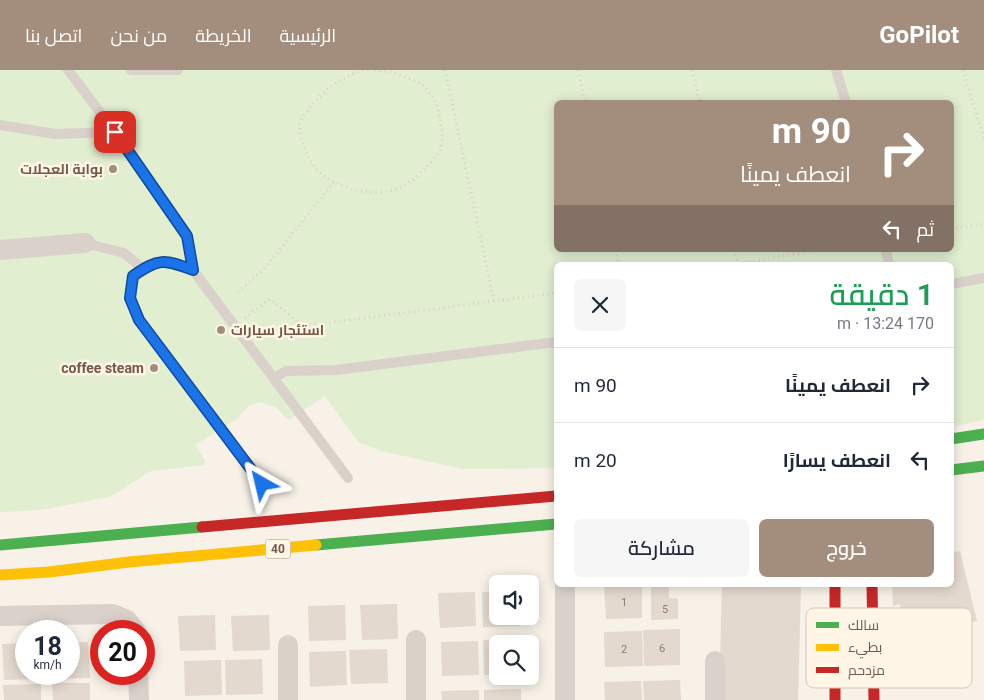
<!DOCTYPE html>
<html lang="ar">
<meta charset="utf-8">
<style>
:root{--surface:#fff;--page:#f6f6f7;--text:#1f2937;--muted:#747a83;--line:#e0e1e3;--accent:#a38e7e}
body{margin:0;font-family:Roboto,Cairo,sans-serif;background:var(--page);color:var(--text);direction:rtl;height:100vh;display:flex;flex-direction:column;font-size:19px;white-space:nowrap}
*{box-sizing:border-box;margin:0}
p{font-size:16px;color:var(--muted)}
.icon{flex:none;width:28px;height:28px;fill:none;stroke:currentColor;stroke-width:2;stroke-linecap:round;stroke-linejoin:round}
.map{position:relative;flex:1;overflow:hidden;direction:ltr}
.panel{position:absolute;left:554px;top:192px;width:400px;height:325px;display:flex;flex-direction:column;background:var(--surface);border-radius:8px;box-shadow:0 2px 12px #0003;direction:rtl}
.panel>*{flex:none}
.hud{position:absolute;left:554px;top:30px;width:400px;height:152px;border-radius:8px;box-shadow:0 2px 12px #0003;direction:rtl;background:#a38e7e;color:#fff;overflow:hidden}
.buttons{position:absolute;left:489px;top:505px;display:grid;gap:10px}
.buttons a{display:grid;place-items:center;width:50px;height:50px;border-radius:8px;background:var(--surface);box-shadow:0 2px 12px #0003;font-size:25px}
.speed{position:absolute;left:15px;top:550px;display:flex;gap:10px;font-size:25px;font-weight:700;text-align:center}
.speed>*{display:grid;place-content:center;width:65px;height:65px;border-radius:50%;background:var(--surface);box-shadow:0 2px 12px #0003;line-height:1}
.speed small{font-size:12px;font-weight:400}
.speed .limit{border:8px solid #d22;background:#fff;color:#111}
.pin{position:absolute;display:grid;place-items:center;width:42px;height:42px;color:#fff;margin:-21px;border-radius:10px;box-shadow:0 2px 8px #0006}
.me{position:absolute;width:55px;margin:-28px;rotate:323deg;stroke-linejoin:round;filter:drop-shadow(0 0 4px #0008)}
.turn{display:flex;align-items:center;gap:18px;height:105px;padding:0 20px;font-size:22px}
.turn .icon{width:65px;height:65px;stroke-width:2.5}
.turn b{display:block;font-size:35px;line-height:42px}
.then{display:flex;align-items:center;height:48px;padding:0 20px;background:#0003;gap:10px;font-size:19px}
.round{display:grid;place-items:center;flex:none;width:52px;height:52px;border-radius:8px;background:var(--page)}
.head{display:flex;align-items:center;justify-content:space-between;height:85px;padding:0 20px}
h1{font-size:30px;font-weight:600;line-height:38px;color:#1e9e55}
.cta{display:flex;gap:10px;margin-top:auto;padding:10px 20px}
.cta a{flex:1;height:58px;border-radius:8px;background:var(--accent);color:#fff;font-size:20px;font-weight:600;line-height:58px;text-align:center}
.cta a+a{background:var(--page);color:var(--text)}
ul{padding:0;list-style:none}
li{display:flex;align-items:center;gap:15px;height:75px;padding:0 20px;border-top:1px solid var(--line)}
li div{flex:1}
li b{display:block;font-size:19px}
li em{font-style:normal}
header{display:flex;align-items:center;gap:30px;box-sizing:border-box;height:70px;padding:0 25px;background:var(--accent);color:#fff}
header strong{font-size:24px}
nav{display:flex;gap:28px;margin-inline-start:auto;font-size:18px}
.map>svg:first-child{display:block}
.green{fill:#e1eed0;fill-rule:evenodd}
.building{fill:#e4d9ce}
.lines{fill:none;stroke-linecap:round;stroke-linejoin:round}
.path{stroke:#dad1ca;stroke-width:3;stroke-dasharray:1 4;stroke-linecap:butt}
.lane{stroke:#dad1cb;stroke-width:10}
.street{stroke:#dad1cb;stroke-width:20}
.fast{stroke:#4caf50;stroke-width:11}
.slow{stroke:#ffc107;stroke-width:11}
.jam{stroke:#c62828;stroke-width:11}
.route-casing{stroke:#114b97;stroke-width:12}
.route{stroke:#1a73e8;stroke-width:9}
.poi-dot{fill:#a38e7e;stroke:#fff6e7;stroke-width:2}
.labels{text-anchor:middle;stroke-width:5;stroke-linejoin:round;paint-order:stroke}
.number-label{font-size:11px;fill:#937a6a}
.shield{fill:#fff6e7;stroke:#9f8776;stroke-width:1}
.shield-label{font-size:12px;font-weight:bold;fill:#765846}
.poi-label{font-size:14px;font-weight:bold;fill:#765846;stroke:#fff6e7;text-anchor:end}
.key{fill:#fff6e7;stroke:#d6c7b7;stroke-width:1}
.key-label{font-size:14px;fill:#765846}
</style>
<header>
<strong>GoPilot</strong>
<nav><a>الرئيسية</a><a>الخريطة</a><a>من نحن</a><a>اتصل بنا</a></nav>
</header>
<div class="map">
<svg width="984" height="630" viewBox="0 0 984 630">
<rect width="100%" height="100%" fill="#f7f1e7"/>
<path class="green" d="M 0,0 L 984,0 L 984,350 L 951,357 L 951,195 L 556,195 L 556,398 L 463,399 L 381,381 L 358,372 L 325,326 L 288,350 L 277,338 L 261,332 L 248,336 L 237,349 L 195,375 L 205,390 L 204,395 L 151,401 L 109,427 L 40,440 L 0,442 ZM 556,32 L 951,32 L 951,180 L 556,180 Z"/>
<g class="building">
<polygon points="960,481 977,551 902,567 900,534 893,536 892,515 951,515 951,483"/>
<polygon points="604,515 642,515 642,548 606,549"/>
<polygon points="722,515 801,515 798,630 719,630"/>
<polygon points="651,516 669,516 669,528 678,529 678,549 651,550"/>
<polygon points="475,522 476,556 440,558 438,523"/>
<polygon points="482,522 498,522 498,546 519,546 520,556 483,557"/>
<polygon points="397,534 398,569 362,570 360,535"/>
<polygon points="345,535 346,570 309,571 308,536"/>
<polygon points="215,545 216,580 180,581 178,546"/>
<polygon points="269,545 270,580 233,581 231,546"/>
<polygon points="680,559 680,595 644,596 643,560"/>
<polygon points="642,561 643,596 605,597 604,562"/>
<polygon points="520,569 520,574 498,574 498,605 484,605 483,570"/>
<polygon points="478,571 479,605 442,606 441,572"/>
<polygon points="88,572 90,608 53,609 52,604 69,604 69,573"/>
<polygon points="26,573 26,604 41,604 41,609 4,610 2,574"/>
<polygon points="387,579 388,613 351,614 349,580"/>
<polygon points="346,581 347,615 310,617 309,582"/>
<polygon points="262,589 263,624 226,625 225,590"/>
<polygon points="221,590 222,625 185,626 184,591"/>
<polygon points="680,610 681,630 644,630 643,611"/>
<polygon points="641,611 642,630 605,630 604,612"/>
<polygon points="52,613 90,613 90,630 53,630"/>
<polygon points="41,614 41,630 4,630 3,615"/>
<polygon points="521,619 521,630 484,630 484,620"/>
<polygon points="479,620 479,630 442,630 441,621"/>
</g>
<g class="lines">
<g class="path">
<path d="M 363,0 C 332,11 317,26 299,53 C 304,84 310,102 341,115 C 362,124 391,126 410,112 C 415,109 420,103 424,99 C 430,94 438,85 441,78 C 444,68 441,53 439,44 C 437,33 431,22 422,15 C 410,6 389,2 375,0"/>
<polyline points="445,0 494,232"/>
<polyline points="578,0 585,32"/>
<polyline points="692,0 700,32"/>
<polyline points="963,0 984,69"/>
<polyline points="951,159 984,154"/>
<polyline points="616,180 619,195"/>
<polyline points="734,180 738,194"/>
<polyline points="734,195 816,180"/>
<polyline points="238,222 263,200 334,112"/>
<polyline points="245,248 270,229 300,254 318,254 556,223"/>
</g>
<g class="lane">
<polyline points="68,0 115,62 187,166 193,200"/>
<polyline points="131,0 178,0"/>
<polyline points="836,0 846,32"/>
<polyline points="0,55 55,64 115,62"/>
<polyline points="85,173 124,183 143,199"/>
<polyline points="886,180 889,195"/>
<polyline points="951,214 984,208"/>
<polyline points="274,308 286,301 336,300 556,272"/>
<path d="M 262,414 L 139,250 L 130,228 L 133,206 C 158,188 165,189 193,200 L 348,408"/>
</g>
<g class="street">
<polyline points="0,180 85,173"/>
<polyline points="0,546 113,544 127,550 136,561"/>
<polyline points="416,570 416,630"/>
<polyline points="138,604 139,630"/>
<polyline points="288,630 288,575"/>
<polyline points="565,630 565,515"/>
<polyline points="715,630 715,591"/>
</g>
<g class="fast">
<polyline points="951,369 984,364"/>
<polyline points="951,400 984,396"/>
<polyline points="0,475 202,457"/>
<polyline points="316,475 556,454"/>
</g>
<polyline class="slow" points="0,505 49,502 129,492 316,475"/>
<g class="jam">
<polyline points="202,457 556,426"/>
<polyline points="835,515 835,630"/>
<polyline points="872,515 874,630"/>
</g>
</g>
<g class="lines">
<defs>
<path id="route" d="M 115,62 L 187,166 L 193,200 C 164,189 159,188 133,206 L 130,228 L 139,250 L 262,414"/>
</defs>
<use href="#route" class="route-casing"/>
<use href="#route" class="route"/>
</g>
<g class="poi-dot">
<circle cx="113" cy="99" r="5"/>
<circle cx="221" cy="260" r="5"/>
<circle cx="154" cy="298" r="5"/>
</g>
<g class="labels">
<g class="number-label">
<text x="624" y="536">1</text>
<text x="665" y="543">5</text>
<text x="662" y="582">6</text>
<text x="624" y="583">2</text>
</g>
<rect class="shield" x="265.5" y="469.5" width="25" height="19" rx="4"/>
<g class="shield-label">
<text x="278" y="483">40</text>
</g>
<g class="poi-label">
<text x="103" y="104">بوابة العجلات</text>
<text x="231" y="265" text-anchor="start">استئجار سيارات</text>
<text x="144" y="303">coffee steam</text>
</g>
</g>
<rect x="806" y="538" width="166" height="80" rx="8" class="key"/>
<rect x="816" y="552" width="23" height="6" fill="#4caf50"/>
<rect x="816" y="574" width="23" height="7" fill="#ffc107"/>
<rect x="816" y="597" width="23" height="6" fill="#c62828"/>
<g class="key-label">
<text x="848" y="560">سالك</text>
<text x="848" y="582">بطيء</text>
<text x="848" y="605">مزدحم</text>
</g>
</svg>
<div class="buttons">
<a><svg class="icon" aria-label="sound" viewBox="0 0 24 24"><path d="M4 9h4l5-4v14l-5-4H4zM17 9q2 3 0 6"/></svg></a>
<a><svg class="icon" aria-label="search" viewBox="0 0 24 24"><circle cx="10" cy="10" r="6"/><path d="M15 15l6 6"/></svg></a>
</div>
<div class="speed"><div>18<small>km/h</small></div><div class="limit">20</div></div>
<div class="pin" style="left:115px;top:62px;background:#d93025"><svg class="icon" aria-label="arrive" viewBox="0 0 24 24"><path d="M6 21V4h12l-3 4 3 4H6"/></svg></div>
<svg class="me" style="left:262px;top:414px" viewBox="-20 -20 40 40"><path d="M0-17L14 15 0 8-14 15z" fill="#1a73e8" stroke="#fff" stroke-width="4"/></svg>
<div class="hud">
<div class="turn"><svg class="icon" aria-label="right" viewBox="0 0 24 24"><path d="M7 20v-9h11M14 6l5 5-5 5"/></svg><div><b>90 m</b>انعطف يمينًا</div></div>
<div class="then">ثم<svg class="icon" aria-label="left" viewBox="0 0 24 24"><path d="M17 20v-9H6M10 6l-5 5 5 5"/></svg></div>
</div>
<section class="panel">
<div class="head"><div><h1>1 دقيقة</h1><p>170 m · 13:24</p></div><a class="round"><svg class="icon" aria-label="close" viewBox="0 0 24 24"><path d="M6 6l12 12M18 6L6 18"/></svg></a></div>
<ul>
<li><svg class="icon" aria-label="right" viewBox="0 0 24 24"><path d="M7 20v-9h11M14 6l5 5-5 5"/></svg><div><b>انعطف يمينًا</b></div><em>90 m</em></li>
<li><svg class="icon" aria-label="left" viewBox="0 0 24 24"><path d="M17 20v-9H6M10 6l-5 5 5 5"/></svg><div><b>انعطف يسارًا</b></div><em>20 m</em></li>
</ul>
<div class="cta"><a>خروج</a><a>مشاركة</a></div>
</section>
</div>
